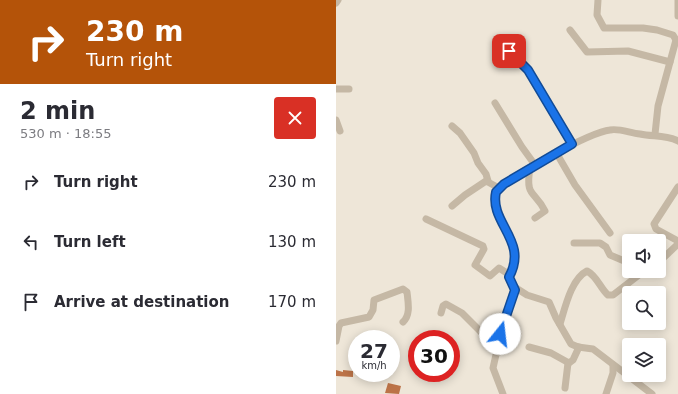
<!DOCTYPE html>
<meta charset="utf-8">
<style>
:root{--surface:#fff;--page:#f2f2f3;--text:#2b2b33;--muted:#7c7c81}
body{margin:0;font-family:"DejaVu Sans",sans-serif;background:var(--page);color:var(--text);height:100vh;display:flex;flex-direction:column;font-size:15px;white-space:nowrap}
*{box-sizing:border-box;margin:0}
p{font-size:13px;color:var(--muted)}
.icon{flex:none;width:22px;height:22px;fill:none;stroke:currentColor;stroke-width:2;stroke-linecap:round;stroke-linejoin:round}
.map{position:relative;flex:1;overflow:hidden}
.details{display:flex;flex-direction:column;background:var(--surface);width:336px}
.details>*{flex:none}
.guide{background:#b45309;color:#fff;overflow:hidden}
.fabs{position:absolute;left:286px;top:234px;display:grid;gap:8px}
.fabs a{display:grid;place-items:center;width:44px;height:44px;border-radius:4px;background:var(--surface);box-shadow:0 2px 10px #0003;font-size:20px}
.speed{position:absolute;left:12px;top:330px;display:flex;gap:8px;font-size:20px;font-weight:700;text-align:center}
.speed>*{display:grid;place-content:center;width:52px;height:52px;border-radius:50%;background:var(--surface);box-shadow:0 2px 10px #0003;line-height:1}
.speed small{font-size:10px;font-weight:400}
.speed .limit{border:6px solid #d22;background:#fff;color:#111}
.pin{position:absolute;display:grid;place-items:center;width:34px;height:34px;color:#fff;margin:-17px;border-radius:8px;box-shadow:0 2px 6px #0006}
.me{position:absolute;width:44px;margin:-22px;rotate:16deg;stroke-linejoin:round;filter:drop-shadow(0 0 3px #0008)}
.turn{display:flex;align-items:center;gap:14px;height:84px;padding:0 20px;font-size:18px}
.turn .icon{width:52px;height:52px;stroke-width:2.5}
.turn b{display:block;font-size:28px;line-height:34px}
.round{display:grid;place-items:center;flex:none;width:42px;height:42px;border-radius:4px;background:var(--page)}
.headline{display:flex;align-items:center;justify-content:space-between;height:68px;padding:0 20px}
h1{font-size:24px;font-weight:800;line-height:30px}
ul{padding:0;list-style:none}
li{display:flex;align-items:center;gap:12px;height:60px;padding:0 20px}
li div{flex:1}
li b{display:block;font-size:15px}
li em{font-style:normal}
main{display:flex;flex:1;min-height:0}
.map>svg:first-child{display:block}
.building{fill:#bc7348}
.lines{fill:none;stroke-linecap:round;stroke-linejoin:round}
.minor{stroke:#c5b8a5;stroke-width:7}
.route-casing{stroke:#114b97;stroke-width:10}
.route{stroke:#1a73e8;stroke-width:7}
</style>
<main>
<section class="details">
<div class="guide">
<div class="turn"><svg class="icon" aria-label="right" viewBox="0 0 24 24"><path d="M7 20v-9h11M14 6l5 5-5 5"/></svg><div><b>230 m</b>Turn right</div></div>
</div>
<div class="headline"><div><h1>2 min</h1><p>530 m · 18:55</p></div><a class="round" style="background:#d93025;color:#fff"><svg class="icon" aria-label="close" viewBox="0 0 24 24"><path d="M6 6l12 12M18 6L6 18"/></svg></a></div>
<ul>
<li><svg class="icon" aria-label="right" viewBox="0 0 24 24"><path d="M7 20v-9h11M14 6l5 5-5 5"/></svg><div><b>Turn right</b></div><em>230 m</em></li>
<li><svg class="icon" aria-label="left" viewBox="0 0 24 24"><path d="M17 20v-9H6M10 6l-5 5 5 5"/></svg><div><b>Turn left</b></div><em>130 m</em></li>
<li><svg class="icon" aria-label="arrive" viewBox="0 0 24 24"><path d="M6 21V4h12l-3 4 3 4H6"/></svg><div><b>Arrive at destination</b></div><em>170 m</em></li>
</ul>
</section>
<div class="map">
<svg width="342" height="394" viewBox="0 0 342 394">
<rect width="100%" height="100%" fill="#eee6d8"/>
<g class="building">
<polygon points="0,370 7,372 7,370 17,371 17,377 0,376"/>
<polygon points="52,383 65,386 63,394 49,393"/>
</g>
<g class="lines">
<g class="minor">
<polyline points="262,0 261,15 268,28 307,28 321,30 337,35 340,40"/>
<polyline points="342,0 342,16"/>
<polyline points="0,3 2,0"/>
<polyline points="234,30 251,52 292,51 334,62"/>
<polyline points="166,43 192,70 236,144"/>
<polyline points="0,89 13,89"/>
<polyline points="159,103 186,147 199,165"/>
<polyline points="0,120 4,131"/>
<polyline points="116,126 124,133 138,153 142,163 150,174 152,181"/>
<polyline points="319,134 322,106 340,40"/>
<polyline points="221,154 239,185 274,233"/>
<path d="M 194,168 C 189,198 199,190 209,211 L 199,218"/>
<polyline points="342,187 318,224 320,229 342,241"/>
<polyline points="116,206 129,195 150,181 163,188"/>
<polyline points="90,219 147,246 148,249 139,265 154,276 163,268 174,275"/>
<polyline points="238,243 264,243 270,247 274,255 293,263"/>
<polyline points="323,262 342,244"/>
<polyline points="180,288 191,295 213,302 220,318 235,344 242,347 257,349 316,394"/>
<polyline points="105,313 107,306 110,304 126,313 145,332 164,339"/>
<path d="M 224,324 C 229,308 235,279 251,271 C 261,276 264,288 272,295 L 277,295 L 308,271"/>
<path d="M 0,341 L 3,326 L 5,323 L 33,317 L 37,310 L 38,300 L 67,289 L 71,292 C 72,302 75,315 67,322"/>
<polyline points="193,347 215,353 233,363 237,360 243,347"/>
<polyline points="229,388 232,363"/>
<path d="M 167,394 L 157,368 L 168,319 L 179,291 L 173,277 C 193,240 154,224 160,192 C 171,177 255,132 274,130 C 283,128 294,133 304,134 C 317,137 329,134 342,141"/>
<polyline points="270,394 277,373 277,365"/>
</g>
</g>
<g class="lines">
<defs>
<path id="route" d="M 164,334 L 179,290 L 173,277 C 193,241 153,223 160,192 L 168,184 L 236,144 L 192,70 L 173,51"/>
</defs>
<use href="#route" class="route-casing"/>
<use href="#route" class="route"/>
</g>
</svg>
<div class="fabs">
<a><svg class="icon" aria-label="sound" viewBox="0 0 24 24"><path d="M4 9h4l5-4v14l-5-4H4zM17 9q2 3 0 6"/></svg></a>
<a><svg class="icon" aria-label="search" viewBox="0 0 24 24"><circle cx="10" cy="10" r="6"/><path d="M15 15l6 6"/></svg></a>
<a><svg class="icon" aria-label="layers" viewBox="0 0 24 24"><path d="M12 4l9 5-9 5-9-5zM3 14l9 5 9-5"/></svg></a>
</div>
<div class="speed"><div>27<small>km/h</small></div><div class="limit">30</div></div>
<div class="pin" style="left:173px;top:51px;background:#d93025"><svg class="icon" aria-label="arrive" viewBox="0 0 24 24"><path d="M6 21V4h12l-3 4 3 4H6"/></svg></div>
<svg class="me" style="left:164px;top:334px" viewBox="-20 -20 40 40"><circle r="19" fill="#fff"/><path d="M0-13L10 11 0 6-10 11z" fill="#1a73e8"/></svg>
</div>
</main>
